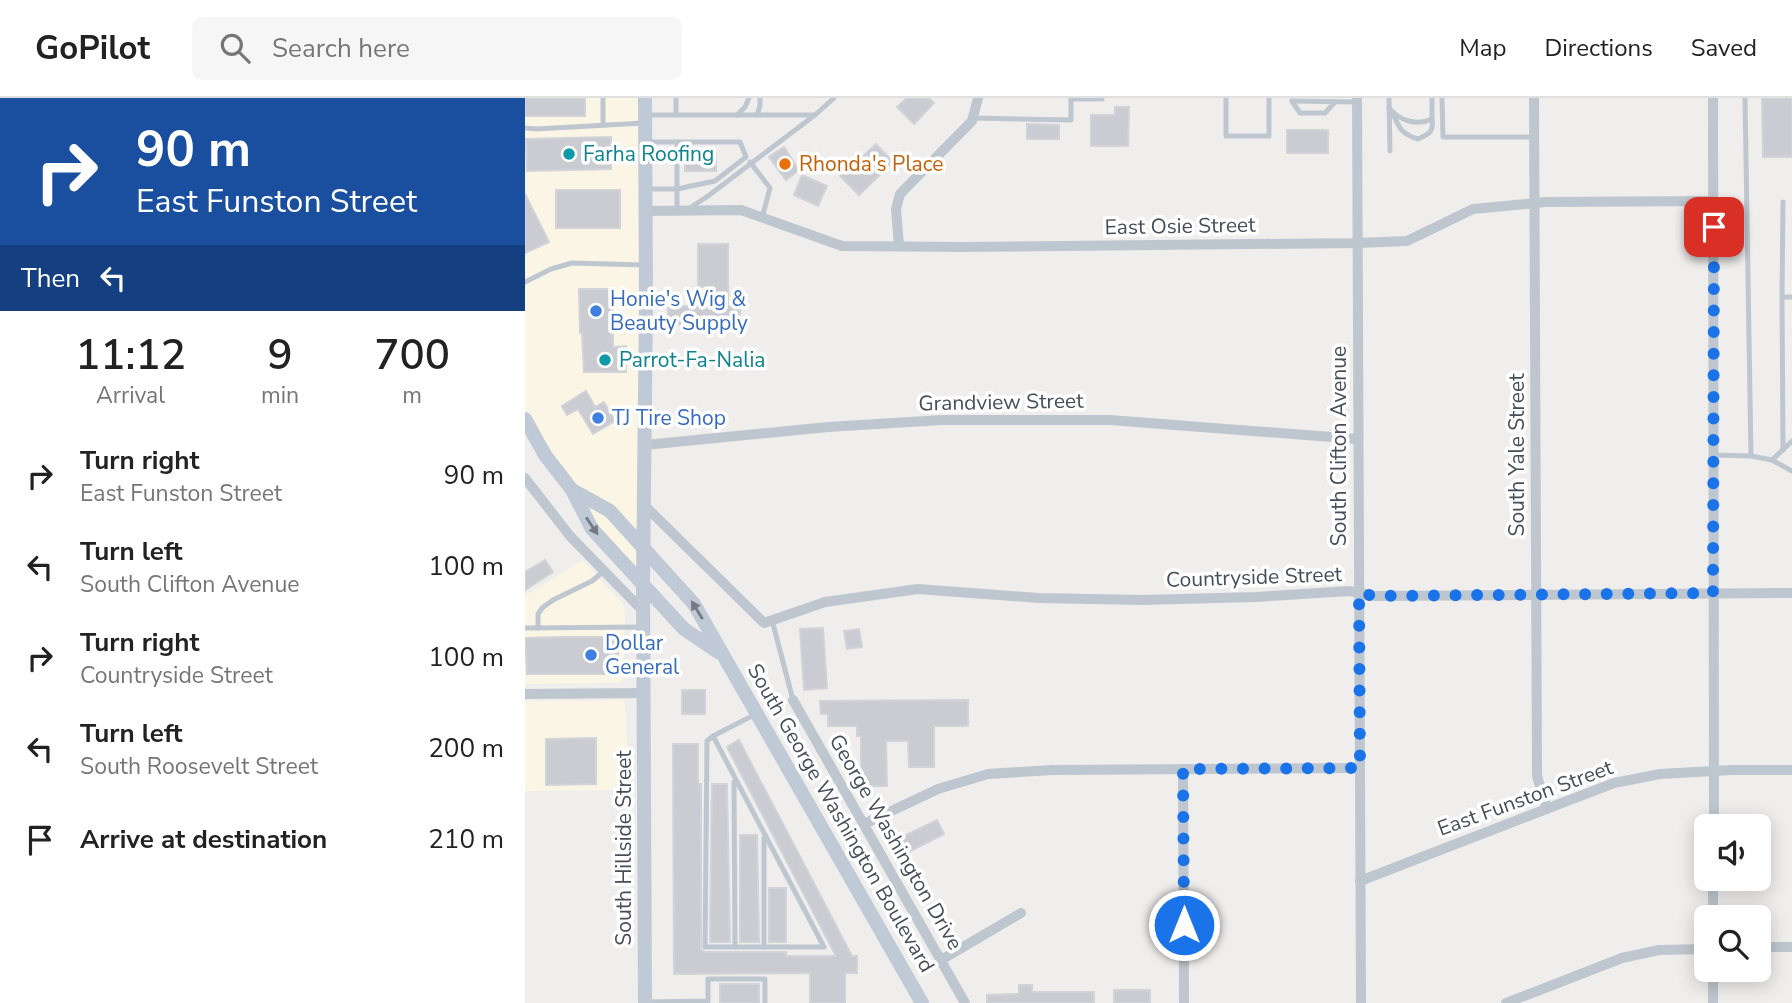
<!DOCTYPE html>
<style>
:root{--surface:#fff;--page:#f6f6f6;--text:#222;--muted:#767676;--line:#e0e0e0}
body{margin:0;font-family:"Nunito Sans",sans-serif;background:var(--page);color:var(--text);height:100vh;display:flex;flex-direction:column;font-size:26px;white-space:nowrap}
*{box-sizing:border-box;margin:0}
p{font-size:23px;color:var(--muted)}
.icon{flex:none;width:38px;height:38px;fill:none;stroke:currentColor;stroke-width:2;stroke-linecap:round;stroke-linejoin:round}
.map{position:relative;flex:1;overflow:hidden}
.side{display:flex;flex-direction:column;background:var(--surface);width:525px}
.side>*{flex:none}
.hud{background:#1a4fa0;color:#fff;overflow:hidden}
.tools{position:absolute;left:1169px;top:716px;display:grid;gap:14px}
.tools a{display:grid;place-items:center;width:77px;height:77px;border-radius:10px;background:var(--surface);box-shadow:0 4px 18px #0003;font-size:35px}
.pin{position:absolute;display:grid;place-items:center;width:60px;height:60px;color:#fff;margin:-30px;border-radius:14px;box-shadow:0 4px 10px #0006}
.me{position:absolute;width:77px;margin:-38px;rotate:0deg;stroke-linejoin:round;filter:drop-shadow(0 0 5px #0008)}
.turn{display:flex;align-items:center;gap:24px;height:147px;padding:0 21px;font-size:32px}
.turn .icon{width:91px;height:91px;stroke-width:2.5}
.turn b{display:block;font-size:49px;line-height:60px}
.then{display:flex;align-items:center;height:66px;padding:0 21px;background:#0003;gap:14px;font-size:26px}
.eta{display:flex;justify-content:space-evenly;align-items:center;height:119px;text-align:center}
.eta b{font-size:42px;font-weight:600;line-height:49px}
ul{padding:0;list-style:none}
li{display:flex;align-items:center;gap:21px;height:91px;padding:0 21px}
li div{flex:1}
li b{display:block;font-size:26px}
li em{font-style:normal}
header{display:flex;align-items:center;gap:42px;box-sizing:border-box;height:98px;padding:0 35px;background:var(--surface);border-bottom:2px solid var(--line)}
header strong{font-size:33px}
nav{display:flex;gap:38px;margin-inline-start:auto;font-size:24px}
.search{width:490px;height:63px;background:var(--page);display:flex;align-items:center;gap:18px;box-sizing:border-box;padding:0 24px;border-radius:10px;color:var(--muted);font-size:26px}
main{display:flex;flex:1;min-height:0}
.map>svg:first-child{display:block}
.commercial{fill:#fbf5e5}
.building{fill:#caccd2;stroke:#d1d3d8;stroke-width:2}
.lines{fill:none;stroke-linecap:round;stroke-linejoin:round}
.lane{stroke:#bec7cf;stroke-width:5}
.street{stroke:#bec7cf;stroke-width:10}
.secondary{stroke:#c0c9d6;stroke-width:14}
.oneway{fill:#717a85}
.route{stroke:#1a73e8;stroke-width:12;stroke-dasharray:0 21.6}
.culture-dot{fill:#0f9aa8;stroke:#fff;stroke-width:2.5}
.food-dot{fill:#e8710a;stroke:#fff;stroke-width:2.5}
.shop-dot{fill:#3f7fe0;stroke:#fff;stroke-width:2.5}
.labels{text-anchor:middle;stroke-width:7;stroke-linejoin:round;paint-order:stroke}
.culture-label{font-size:21px;fill:#0d838f;stroke:#fff;text-anchor:start}
.food-label{font-size:21px;fill:#c56008;stroke:#fff;text-anchor:start}
.street-label{font-size:21px;fill:#464f59;stroke:#fff}
.shop-label{font-size:21px;fill:#366cbe;stroke:#fff;text-anchor:start}
</style>
<header>
<strong>GoPilot</strong>
<div class="search"><svg class="icon" aria-label="search" viewBox="0 0 24 24"><circle cx="10" cy="10" r="6"/><path d="M15 15l6 6"/></svg>Search here</div>
<nav><a>Map</a><a>Directions</a><a>Saved</a></nav>
</header>
<main>
<section class="side">
<div class="hud">
<div class="turn"><svg class="icon" aria-label="right" viewBox="0 0 24 24"><path d="M7 20v-9h11M14 6l5 5-5 5"/></svg><div><b>90 m</b>East Funston Street</div></div>
<div class="then">Then<svg class="icon" aria-label="left" viewBox="0 0 24 24"><path d="M17 20v-9H6M10 6l-5 5 5 5"/></svg></div>
</div>
<div class="eta">
<div><b>11:12</b><p>Arrival</p></div>
<div><b>9</b><p>min</p></div>
<div><b>700</b><p>m</p></div>
</div>
<ul>
<li><svg class="icon" aria-label="right" viewBox="0 0 24 24"><path d="M7 20v-9h11M14 6l5 5-5 5"/></svg><div><b>Turn right</b><p>East Funston Street</p></div><em>90 m</em></li>
<li><svg class="icon" aria-label="left" viewBox="0 0 24 24"><path d="M17 20v-9H6M10 6l-5 5 5 5"/></svg><div><b>Turn left</b><p>South Clifton Avenue</p></div><em>100 m</em></li>
<li><svg class="icon" aria-label="right" viewBox="0 0 24 24"><path d="M7 20v-9h11M14 6l5 5-5 5"/></svg><div><b>Turn right</b><p>Countryside Street</p></div><em>100 m</em></li>
<li><svg class="icon" aria-label="left" viewBox="0 0 24 24"><path d="M17 20v-9H6M10 6l-5 5 5 5"/></svg><div><b>Turn left</b><p>South Roosevelt Street</p></div><em>200 m</em></li>
<li><svg class="icon" aria-label="arrive" viewBox="0 0 24 24"><path d="M6 21V4h12l-3 4 3 4H6"/></svg><div><b>Arrive at destination</b></div><em>210 m</em></li>
</ul>
</section>
<div class="map">
<svg width="1267" height="905" viewBox="0 0 1267 905">
<rect width="100%" height="100%" fill="#f0eded"/>
<g class="commercial">
<polygon points="0,0 120,0 118,485 67,431 0,321"/>
<polygon points="58,462 98,506 100,512 98,582 94,585 0,586 0,498"/>
<polygon points="95,602 100,604 104,692 0,693 0,603"/>
</g>
<g class="building">
<rect x="0" y="0" width="60" height="18"/>
<polygon points="382,0 404,0 409,5 389,26 372,9"/>
<polygon points="1237,0 1267,0 1267,59 1238,59"/>
<polygon points="590,9 604,9 603,48 566,48 566,17 590,17"/>
<polygon points="502,26 534,27 534,41 502,41"/>
<rect x="762" y="32" width="41" height="23"/>
<polygon points="86,39 86,71 2,73 1,41"/>
<polygon points="351,46 368,64 334,97 315,78 330,62 332,64"/>
<polygon points="259,49 274,72 261,82 244,59"/>
<rect x="160" y="55" width="31" height="18"/>
<polygon points="277,77 302,88 293,108 269,97"/>
<rect x="31" y="92" width="64" height="38"/>
<polygon points="0,96 24,144 0,155"/>
<polygon points="173,146 203,146 203,208 215,208 215,227 143,226 143,208 188,208 188,189 173,189"/>
<polygon points="54,191 88,191 88,249 101,248 101,274 59,274 57,235 55,235"/>
<polygon points="61,293 70,309 79,304 90,323 68,336 53,311 42,317 37,308"/>
<polygon points="20,462 28,474 0,492 0,474"/>
<polygon points="298,530 302,590 279,592 275,531"/>
<polygon points="334,531 337,549 322,551 319,533"/>
<polygon points="39,539 93,539 93,576 2,576 0,540"/>
<rect x="157" y="592" width="23" height="24"/>
<polygon points="443,602 443,628 409,628 409,669 384,669 383,643 361,643 362,688 336,688 336,638 332,638 332,628 303,628 303,616 296,616 295,603"/>
<polygon points="71,640 71,686 21,687 21,641"/>
<polygon points="214,642 327,858 332,858 332,875 320,875 320,905 285,905 285,875 149,876 148,646 173,646 173,686 176,686 176,852 180,854 261,854 261,858 311,858 202,649"/>
<polygon points="187,686 202,686 205,844 185,844"/>
<polygon points="412,722 419,736 382,755 375,740"/>
<polygon points="215,737 232,737 234,844 215,844"/>
<rect x="244" y="790" width="17" height="54"/>
<rect x="195" y="886" width="39" height="19"/>
<polygon points="494,887 507,887 507,894 569,894 569,905 462,905 462,897 494,896"/>
<rect x="589" y="892" width="36" height="13"/>
</g>
<g class="lines">
<g class="lane">
<polyline points="151,0 151,17"/>
<polyline points="701,0 701,38 744,38 744,0"/>
<polyline points="864,0 865,53"/>
<polyline points="917,0 918,39 1009,39"/>
<polyline points="1220,0 1226,358 1247,362 1267,373"/>
<polyline points="546,1 577,1"/>
<polyline points="767,3 832,4"/>
<polyline points="767,3 775,15 800,15 810,4"/>
<path d="M 864,10 C 875,23 891,28 907,21 L 907,0"/>
<path d="M 868,15 C 874,31 877,36 893,41 C 904,36 909,34 907,21"/>
<polyline points="122,17 290,17"/>
<polyline points="212,17 220,9 224,0"/>
<polyline points="232,17 235,8 235,0"/>
<polyline points="448,20 546,22 546,0"/>
<polyline points="78,27 78,0"/>
<polyline points="0,30 11,31 119,25"/>
<polyline points="121,44 215,44 221,59 190,83 152,91 152,113"/>
<polyline points="225,64 245,90 237,120"/>
<polyline points="124,91 152,91 152,44"/>
<polyline points="1258,104 1257,199 1267,199"/>
<polyline points="163,111 183,98 290,17 309,0"/>
<polyline points="0,184 26,171 47,165 119,167"/>
<polyline points="1257,199 1258,352"/>
<polyline points="1188,357 1226,358"/>
<polyline points="1247,362 1267,343"/>
<polyline points="247,522 268,602"/>
<polyline points="0,530 116,529"/>
<polyline points="13,530 13,516 17,510 28,502 67,483 79,473"/>
<polyline points="188,638 299,849 180,849 182,643 188,638 229,617"/>
<polyline points="209,684 210,849"/>
<polyline points="239,849 239,740"/>
<polyline points="120,904 183,903 183,881 240,881 240,905"/>
</g>
<g class="street">
<polyline points="832,0 836,905"/>
<polyline points="1009,0 1012,678 1022,711"/>
<polyline points="1188,0 1189,728"/>
<polyline points="120,113 216,112 317,148 438,149 833,145 882,143 948,111 1021,104 1189,103"/>
<polyline points="374,148 371,111 375,96 447,23 453,0"/>
<polyline points="120,347 303,329 417,322 585,322 833,341"/>
<polyline points="0,380 45,438 119,514"/>
<polyline points="118,406 239,525 300,504 393,491 514,500 617,502 731,499 825,493 850,498 1267,495"/>
<polyline points="0,596 119,595"/>
<polyline points="268,602 440,905"/>
<polyline points="658,671 659,905"/>
<polyline points="339,726 413,691 463,676 527,672 835,670"/>
<polyline points="835,783 1089,685 1135,676 1206,672 1267,672"/>
<polyline points="1188,819 1188,780"/>
<polyline points="1234,849 1267,849"/>
<polyline points="416,862 496,815"/>
<polyline points="1188,872 1188,905"/>
<polyline points="981,905 1097,860 1134,852 1181,851"/>
</g>
<g class="secondary">
<polyline points="120,0 121,203 118,485 120,905"/>
<polyline points="0,321 20,357 47,392 67,431 159,531 193,554"/>
<polyline points="47,392 85,413 169,506 397,905"/>
</g>
</g>
<defs><path id="oneway-solid" d="M-6-.8H1V-3.2L6.5 0L1 3.2V.8H-6Z" transform="scale(1.75)"/></defs>
<g class="oneway">
<use href="#oneway-solid" transform="translate(67 428) rotate(56)"/>
<use href="#oneway-solid" transform="translate(172 512) rotate(-122)"/>
</g>
<g class="lines">
<polyline class="route" points="659,827 658,671 835,670 834,495 850,498 1188,495 1189,129"/>
</g>
<g class="culture-dot">
<circle cx="44" cy="56" r="7"/>
<circle cx="80" cy="262" r="7"/>
</g>
<circle class="food-dot" cx="260" cy="66" r="7"/>
<g class="shop-dot">
<circle cx="71" cy="213" r="7"/>
<circle cx="73" cy="320" r="7"/>
<circle cx="66" cy="557" r="7"/>
</g>
<g class="labels">
<g class="culture-label">
<text x="58" y="63">Farha Roofing</text>
<text x="94" y="269">Parrot-Fa-Nalia</text>
</g>
<g class="food-label">
<text x="274" y="73">Rhonda's Place</text>
</g>
<g class="street-label">
<text transform="translate(655 128) rotate(-1)" y="7">East Osie Street</text>
<text transform="translate(476 304) rotate(-1)" y="7">Grandview Street</text>
<text transform="translate(814 348) rotate(-90)" y="7">South Clifton Avenue</text>
<text transform="translate(992 357) rotate(-90)" y="7">South Yale Street</text>
<text transform="translate(729 479) rotate(-2)" y="7">Countryside Street</text>
<text transform="translate(1000 700) rotate(-20)" y="7">East Funston Street</text>
<text transform="translate(316 720) rotate(60)" y="7">South George Washington Boulevard</text>
<text transform="translate(371 744) rotate(60)" y="7">George Washington Drive</text>
<text transform="translate(99 750) rotate(-90)" y="7">South Hillside Street</text>
</g>
<g class="shop-label">
<text x="85" y="208">Honie's Wig &amp;<tspan x="85" dy="24">Beauty Supply</tspan></text>
<text x="87" y="327">TJ Tire Shop</text>
<text x="80" y="552">Dollar<tspan x="80" dy="24">General</tspan></text>
</g>
</g>
</svg>
<div class="tools">
<a><svg class="icon" aria-label="sound" viewBox="0 0 24 24"><path d="M4 9h4l5-4v14l-5-4H4zM17 9q2 3 0 6"/></svg></a>
<a><svg class="icon" aria-label="search" viewBox="0 0 24 24"><circle cx="10" cy="10" r="6"/><path d="M15 15l6 6"/></svg></a>
</div>
<div class="pin" style="left:1189px;top:129px;background:#d93025"><svg class="icon" aria-label="arrive" viewBox="0 0 24 24"><path d="M6 21V4h12l-3 4 3 4H6"/></svg></div>
<svg class="me" style="left:659px;top:827px" viewBox="-20 -20 40 40"><circle r="17" fill="#1a73e8" stroke="#fff" stroke-width="3"/><path d="M0-11L8 9 0 5-8 9z" fill="#fff"/></svg>
</div>
</main>
